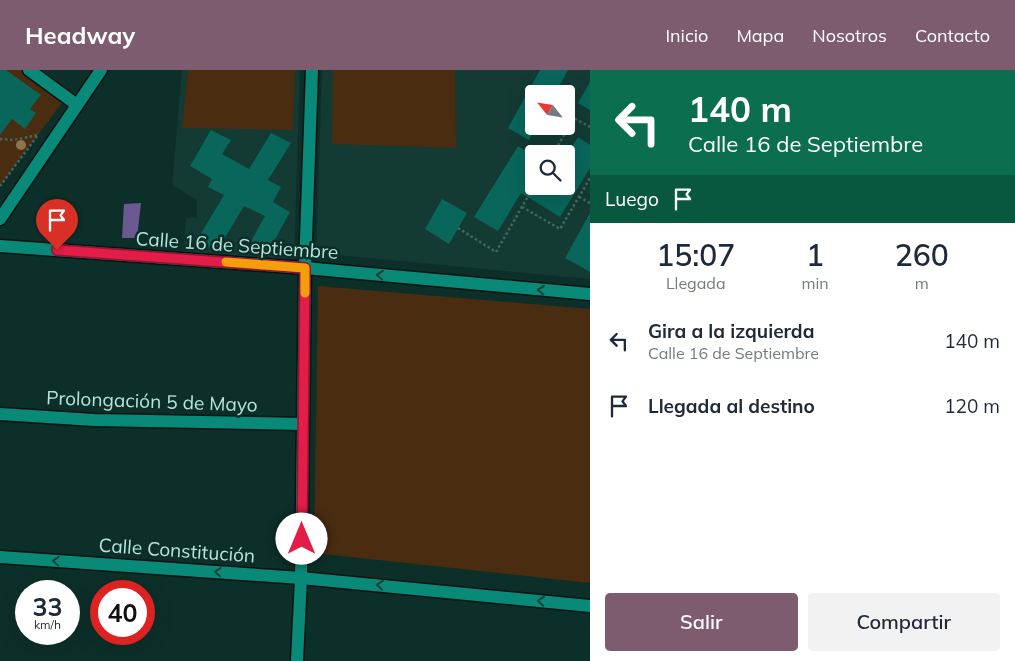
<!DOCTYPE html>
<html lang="es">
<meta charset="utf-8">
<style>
:root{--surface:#fff;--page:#f2f2f3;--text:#1f2937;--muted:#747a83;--accent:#7d5c6f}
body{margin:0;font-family:Mulish,sans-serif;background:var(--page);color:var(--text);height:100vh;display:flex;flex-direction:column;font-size:19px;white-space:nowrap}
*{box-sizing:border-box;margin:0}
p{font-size:16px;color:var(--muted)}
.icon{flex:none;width:28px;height:28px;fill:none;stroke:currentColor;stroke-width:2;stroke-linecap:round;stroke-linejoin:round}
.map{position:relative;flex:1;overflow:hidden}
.side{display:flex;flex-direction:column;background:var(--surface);width:425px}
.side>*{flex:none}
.guide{background:#0b6e4f;color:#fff;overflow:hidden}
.needle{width:32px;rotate:300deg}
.tools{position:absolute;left:525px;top:15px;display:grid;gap:10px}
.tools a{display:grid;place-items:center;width:50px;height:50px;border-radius:5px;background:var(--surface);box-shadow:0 5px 20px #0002;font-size:25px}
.speed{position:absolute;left:15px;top:510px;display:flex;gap:10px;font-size:25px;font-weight:700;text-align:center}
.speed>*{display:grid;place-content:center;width:65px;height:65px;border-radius:50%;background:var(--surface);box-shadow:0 5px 20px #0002;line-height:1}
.speed small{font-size:12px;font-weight:400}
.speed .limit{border:8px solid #d22;background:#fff;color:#111}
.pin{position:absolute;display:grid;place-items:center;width:42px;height:42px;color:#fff;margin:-51px -21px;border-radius:50% 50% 50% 0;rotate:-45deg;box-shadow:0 0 5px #0007}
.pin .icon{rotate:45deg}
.me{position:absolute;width:55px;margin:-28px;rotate:0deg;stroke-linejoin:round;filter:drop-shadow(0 0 4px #0008)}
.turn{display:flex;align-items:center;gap:18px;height:105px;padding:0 15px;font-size:22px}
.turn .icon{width:65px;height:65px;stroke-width:2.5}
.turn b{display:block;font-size:35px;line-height:42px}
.then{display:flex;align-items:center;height:48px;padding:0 15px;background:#0003;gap:10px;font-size:19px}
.eta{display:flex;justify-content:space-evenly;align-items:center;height:85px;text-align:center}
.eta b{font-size:30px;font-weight:600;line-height:35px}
.primary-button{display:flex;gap:10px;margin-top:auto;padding:10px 15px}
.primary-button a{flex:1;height:58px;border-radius:5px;background:var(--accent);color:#fff;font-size:20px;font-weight:600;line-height:58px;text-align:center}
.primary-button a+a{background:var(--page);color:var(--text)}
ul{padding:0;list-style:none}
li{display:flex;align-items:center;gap:15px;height:65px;padding:0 15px}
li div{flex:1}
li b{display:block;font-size:19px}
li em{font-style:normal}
header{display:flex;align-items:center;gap:30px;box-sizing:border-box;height:70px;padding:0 25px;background:var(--accent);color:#fff}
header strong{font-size:24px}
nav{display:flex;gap:28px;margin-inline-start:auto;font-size:18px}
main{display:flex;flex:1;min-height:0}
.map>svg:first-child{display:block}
.built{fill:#133a33;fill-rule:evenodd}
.green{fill:#4a2c10}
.water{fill:#6c5890}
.building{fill:#08665a}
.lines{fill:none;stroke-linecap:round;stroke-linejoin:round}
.minor-casing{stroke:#071412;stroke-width:15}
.tertiary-casing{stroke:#071412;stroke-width:15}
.path{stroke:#426860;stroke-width:2.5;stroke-dasharray:2.5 2.5;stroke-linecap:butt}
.minor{stroke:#098a79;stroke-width:12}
.tertiary{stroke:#098a79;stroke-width:12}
.tree{fill:#8f744e}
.oneway{stroke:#0c4139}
.route-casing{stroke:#92132f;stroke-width:12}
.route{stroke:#e11d48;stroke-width:9}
.slow{stroke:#f59e0b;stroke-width:9}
.labels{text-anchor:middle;stroke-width:5;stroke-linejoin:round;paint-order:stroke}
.street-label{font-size:19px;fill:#b5e5da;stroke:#0d2f29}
</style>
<header>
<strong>Headway</strong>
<nav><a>Inicio</a><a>Mapa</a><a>Nosotros</a><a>Contacto</a></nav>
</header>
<main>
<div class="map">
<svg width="590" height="591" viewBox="0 0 590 591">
<rect width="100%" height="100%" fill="#0d2f29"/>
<g class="built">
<polygon points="182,0 300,0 294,193 183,182 186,148 197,148 197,130 172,115"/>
<path d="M 322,0 L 590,0 L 590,209 L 316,183 ZM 534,24 L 566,24 L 566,56 L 534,56 ZM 534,84 L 566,84 L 566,116 L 534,116 Z"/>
</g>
<g class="green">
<polygon points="0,0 29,0 66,27 0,116"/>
<polygon points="188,0 295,0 293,60 182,58"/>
<polygon points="333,0 455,0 456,78 332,74"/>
<polygon points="318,216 590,239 590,513 314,483"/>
</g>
<polygon class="water" points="141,133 137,168 122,168 124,134"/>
<g class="building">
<polygon points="0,0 6,0 41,25 30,39 36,43 25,59 12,49 0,65"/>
<polygon points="540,0 568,0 555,24 534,24 534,60 529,70 508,58"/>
<polygon points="590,12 590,40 578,33"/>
<polygon points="211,60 231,70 222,84 249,99 271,63 291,73 268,110 281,117 273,132 290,142 267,184 250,173 265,146 244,136 217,181 197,170 224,125 208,117 212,109 190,96"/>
<polygon points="578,67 590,75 590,98 560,147 521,123 498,161 474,147 518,76 534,86 534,103 526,116 566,116 566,87"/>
<polygon points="442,129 467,143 449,174 425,159"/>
<polygon points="590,143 590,202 565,188"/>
</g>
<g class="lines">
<defs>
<g id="minor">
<polyline points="29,0 77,35"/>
<polyline points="0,149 101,0"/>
<polyline points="0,176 305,198 590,224"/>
<polyline points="0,344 94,350 302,354"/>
<polyline points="0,487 301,508 590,536"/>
</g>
<polyline id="tertiary" points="297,591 301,508 305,198 312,0"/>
</defs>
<use href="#minor" class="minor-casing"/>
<use href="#tertiary" class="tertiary-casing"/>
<g class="path">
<polyline points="566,44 590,57"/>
<polyline points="0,69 13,70 38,65 0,116"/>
<polyline points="553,84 574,48"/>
<polyline points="579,127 590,133"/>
<polyline points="522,137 560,159 590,108"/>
<polyline points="458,158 496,182 534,116"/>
</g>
<use href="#minor" class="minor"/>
<use href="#tertiary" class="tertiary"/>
</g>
<circle class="tree" cx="21" cy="75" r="5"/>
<defs><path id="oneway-chevron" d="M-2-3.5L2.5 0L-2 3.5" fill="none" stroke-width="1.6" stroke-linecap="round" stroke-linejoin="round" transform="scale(1.25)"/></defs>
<g class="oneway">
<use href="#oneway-chevron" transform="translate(380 205) rotate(-175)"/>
<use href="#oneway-chevron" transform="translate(541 220) rotate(-175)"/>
<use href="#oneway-chevron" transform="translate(56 491) rotate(-176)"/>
<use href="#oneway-chevron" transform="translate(218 502) rotate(-176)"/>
<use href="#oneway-chevron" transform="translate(380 515) rotate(-174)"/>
<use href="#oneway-chevron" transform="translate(541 531) rotate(-174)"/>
</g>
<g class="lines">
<defs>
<polyline id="route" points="57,180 305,198 302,469"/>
</defs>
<use href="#route" class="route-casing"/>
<use href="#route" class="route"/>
<polyline class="slow" points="226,192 305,198 305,223"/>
</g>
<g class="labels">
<g class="street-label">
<text transform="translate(237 175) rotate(4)" y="7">Calle 16 de Septiembre</text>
<text transform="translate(152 331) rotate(2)" y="7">Prolongación 5 de Mayo</text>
<text transform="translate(177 480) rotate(4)" y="7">Calle Constitución</text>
</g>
</g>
</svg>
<div class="tools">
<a><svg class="needle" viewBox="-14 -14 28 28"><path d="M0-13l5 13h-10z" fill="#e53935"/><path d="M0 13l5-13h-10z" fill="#747a83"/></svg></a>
<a><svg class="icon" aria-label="search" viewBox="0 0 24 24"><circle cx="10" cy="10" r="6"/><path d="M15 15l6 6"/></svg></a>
</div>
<div class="speed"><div>33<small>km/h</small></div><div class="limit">40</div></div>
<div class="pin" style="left:57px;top:180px;background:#d93025"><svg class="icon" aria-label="arrive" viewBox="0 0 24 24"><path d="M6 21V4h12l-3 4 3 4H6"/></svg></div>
<svg class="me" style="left:302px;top:469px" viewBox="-20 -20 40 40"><circle r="19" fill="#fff"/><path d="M0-13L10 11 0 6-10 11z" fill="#e11d48"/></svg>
</div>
<section class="side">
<div class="guide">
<div class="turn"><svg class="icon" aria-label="left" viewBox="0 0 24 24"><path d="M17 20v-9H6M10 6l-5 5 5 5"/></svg><div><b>140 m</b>Calle 16 de Septiembre</div></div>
<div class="then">Luego<svg class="icon" aria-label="arrive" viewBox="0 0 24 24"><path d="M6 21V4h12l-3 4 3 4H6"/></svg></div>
</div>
<div class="eta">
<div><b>15:07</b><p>Llegada</p></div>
<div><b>1</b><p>min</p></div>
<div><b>260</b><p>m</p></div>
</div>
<ul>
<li><svg class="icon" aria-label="left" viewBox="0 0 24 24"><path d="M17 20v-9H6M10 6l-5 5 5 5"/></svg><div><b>Gira a la izquierda</b><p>Calle 16 de Septiembre</p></div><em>140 m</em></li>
<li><svg class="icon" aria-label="arrive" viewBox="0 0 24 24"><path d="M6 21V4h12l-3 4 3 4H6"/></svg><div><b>Llegada al destino</b></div><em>120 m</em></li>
</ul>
<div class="primary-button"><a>Salir</a><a>Compartir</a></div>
</section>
</main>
